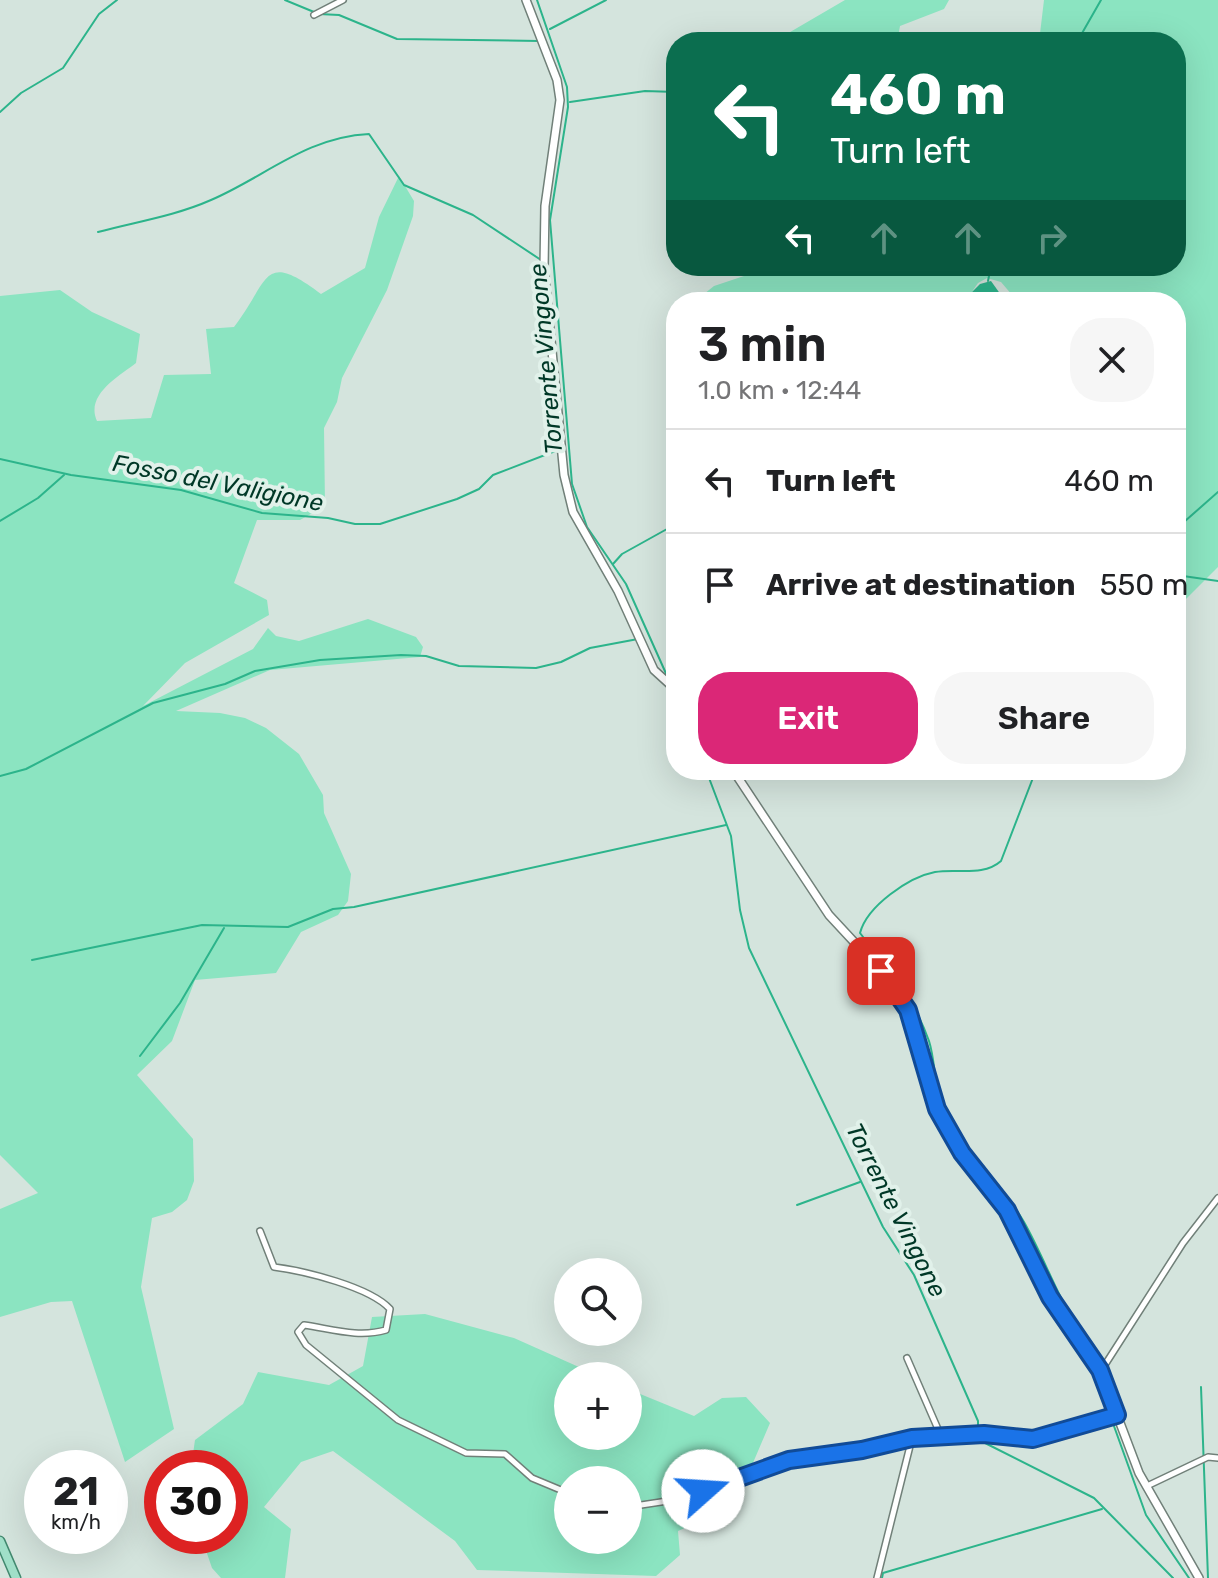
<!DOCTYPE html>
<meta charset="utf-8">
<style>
:root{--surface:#fff;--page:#f6f6f6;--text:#202124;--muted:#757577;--line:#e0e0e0;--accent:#db2777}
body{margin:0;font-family:Rubik,sans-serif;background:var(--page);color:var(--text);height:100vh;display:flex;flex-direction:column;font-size:30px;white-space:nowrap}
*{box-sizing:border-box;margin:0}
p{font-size:26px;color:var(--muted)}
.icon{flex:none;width:44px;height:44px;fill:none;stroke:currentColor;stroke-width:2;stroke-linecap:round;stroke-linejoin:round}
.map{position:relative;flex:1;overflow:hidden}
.drawer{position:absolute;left:666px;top:292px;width:520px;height:488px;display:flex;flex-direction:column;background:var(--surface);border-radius:32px;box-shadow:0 8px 32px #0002}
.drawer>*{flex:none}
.hud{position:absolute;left:666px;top:32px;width:520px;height:244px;border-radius:32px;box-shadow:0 8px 32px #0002;background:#0b6e4f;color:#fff;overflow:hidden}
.tools{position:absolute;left:554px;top:1258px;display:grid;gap:16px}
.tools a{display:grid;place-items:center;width:88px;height:88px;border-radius:50%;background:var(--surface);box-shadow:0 8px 32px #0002;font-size:40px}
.speed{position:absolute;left:24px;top:1450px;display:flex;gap:16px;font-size:40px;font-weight:700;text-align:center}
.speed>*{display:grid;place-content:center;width:104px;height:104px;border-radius:50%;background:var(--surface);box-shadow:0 8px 32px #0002;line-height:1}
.speed small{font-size:20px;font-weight:400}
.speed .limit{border:12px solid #d22;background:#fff;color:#111}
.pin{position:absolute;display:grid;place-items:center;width:68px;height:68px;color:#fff;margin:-34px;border-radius:16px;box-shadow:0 4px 12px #0006}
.me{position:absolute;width:88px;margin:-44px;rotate:71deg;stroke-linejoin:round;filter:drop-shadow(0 0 6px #0008)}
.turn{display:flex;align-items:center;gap:28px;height:168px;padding:0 32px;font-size:36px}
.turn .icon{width:104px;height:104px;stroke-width:2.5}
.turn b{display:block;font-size:56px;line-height:68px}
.lanes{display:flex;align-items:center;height:76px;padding:0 32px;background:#0003;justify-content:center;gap:40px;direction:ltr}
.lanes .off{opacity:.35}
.round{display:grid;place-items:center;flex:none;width:84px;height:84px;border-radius:32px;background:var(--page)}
.overview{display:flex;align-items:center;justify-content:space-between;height:136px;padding:0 32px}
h1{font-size:48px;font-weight:600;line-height:60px}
.button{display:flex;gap:16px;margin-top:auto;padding:16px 32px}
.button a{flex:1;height:92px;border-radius:32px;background:var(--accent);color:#fff;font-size:32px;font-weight:600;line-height:92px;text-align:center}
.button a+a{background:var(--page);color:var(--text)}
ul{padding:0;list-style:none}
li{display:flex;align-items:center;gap:24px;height:104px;padding:0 32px;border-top:2px solid var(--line)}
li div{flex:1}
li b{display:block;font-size:30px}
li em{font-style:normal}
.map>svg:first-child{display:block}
.green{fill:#8be4c1;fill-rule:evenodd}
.water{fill:#2cb48b}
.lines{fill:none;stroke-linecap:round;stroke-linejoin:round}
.stream{stroke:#2cb48b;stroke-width:2}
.street-casing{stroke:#718079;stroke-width:8}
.secondary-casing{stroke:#718079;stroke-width:10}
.primary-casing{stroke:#42896f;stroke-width:11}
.street{stroke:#fff;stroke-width:5}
.secondary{stroke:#fff;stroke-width:7}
.primary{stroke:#a0dfc8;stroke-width:8}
.route-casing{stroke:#114b97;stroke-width:20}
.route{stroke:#1a73e8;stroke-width:14}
.labels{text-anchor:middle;stroke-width:8;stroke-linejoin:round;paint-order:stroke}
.water-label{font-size:24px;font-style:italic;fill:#003827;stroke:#e1f1ea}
</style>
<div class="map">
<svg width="1218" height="1578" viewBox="0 0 1218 1578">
<rect width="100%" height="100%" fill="#d4e4dd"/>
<g class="green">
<polygon points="845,0 949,0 944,9 900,26 897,42 773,42"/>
<polygon points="1044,0 1218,0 1218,567 1176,609 1176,302 1018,302 1001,282 987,278 978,283 965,302 694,302 714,286 759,271 762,266 1176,266 1176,42 1039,42"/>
<path d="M 399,176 L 414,201 L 413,216 L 387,290 L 342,378 L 337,402 L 324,428 L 325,506 L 300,520 L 257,520 L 234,583 L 267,600 L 269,615 L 185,663 L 143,706 L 253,649 L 268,628 L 276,636 L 299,641 L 368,619 L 416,637 L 423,647 L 420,657 L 270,670 L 176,711 L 220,713 L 245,718 L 266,728 L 299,754 L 323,795 L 324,813 L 351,874 L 348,901 L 338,915 L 301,932 L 276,973 L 195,980 L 172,1041 L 137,1075 L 193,1139 L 194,1181 L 187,1200 L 172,1212 L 152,1218 L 141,1287 L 174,1429 L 125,1462 L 72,1301 L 51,1302 L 0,1317 L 0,1209 L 38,1193 L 0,1155 L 0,296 L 60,290 L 92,312 L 140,334 L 136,363 C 119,376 85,395 97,421 L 151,418 L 164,375 L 211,374 L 206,329 L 234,327 C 270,281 261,249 321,294 L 365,268 L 379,217 Z"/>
<path d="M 425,1314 L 514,1338 L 599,1376 L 568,1376 L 568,1436 L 628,1436 L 628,1389 L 694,1416 L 722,1398 L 746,1397 L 770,1423 L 738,1498 L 703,1520 L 678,1531 L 680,1555 L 656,1576 L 477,1570 L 455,1541 L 333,1451 L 301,1462 L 264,1507 L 291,1529 L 285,1578 L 221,1578 L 212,1568 L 201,1536 L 230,1536 L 230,1468 L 191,1468 L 195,1440 L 243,1404 L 258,1372 L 329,1385 L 363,1366 L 372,1317 ZM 568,1480 L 628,1480 L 628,1540 L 568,1540 Z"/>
</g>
<polygon class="water" points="991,281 1006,302 962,302 980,284"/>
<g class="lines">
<g class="stream">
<polyline points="285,0 314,12"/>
<polyline points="537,0 567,87 568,107 550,220 572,484 587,527 626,584 668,678"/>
<polyline points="319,14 339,15 397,39 539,41"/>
<polyline points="550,29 606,0"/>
<polyline points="1077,42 1101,0"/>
<polyline points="570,102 645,91 676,92"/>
<polyline points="0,112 21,93 63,68 99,14 117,0"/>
<path d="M 98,232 C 135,222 175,216 211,200 C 265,177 306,137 369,134 L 404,185 L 473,215 L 541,260"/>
<polyline points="988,281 991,266"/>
<polyline points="0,459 71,475 181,490 262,513 328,518 355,524 380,524 457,499 479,489 493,475 558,450"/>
<polyline points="0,521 38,498 64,475"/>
<polyline points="1176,529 1218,492"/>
<polyline points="613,564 622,554 676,524"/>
<polyline points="1176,575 1218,581"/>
<polyline points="706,770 731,836 740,910 749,948 883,1227 914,1275 978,1421 978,1436 983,1442 1094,1498 1173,1578"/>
<path d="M 1036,770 L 1001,861 C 983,877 957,868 935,872 C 909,877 867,906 860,933 C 890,972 912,994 929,1041 C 936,1063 933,1085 943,1107 C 963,1150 1000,1181 1024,1222 C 1050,1268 1065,1321 1102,1360 L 1101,1367"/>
<polyline points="0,776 26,769 153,703 225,684 255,671 320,660 401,655 426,656 459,666 536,668 561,662 590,648 638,639"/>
<polyline points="32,960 202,925 288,927 333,909 354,907 726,825"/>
<polyline points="140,1056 180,1003 224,928"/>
<polyline points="797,1205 860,1182"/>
<polyline points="1099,1373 1097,1379 1146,1515 1189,1578"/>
<polyline points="1201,1387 1208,1578"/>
<polyline points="882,1578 883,1573 1102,1509"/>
</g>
<defs>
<g id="street">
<polyline points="314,15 343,0"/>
<path d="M 260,1231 L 274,1267 C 305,1271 370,1287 390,1309 L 386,1330 C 358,1338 332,1329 304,1325 L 298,1332 L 306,1345 L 398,1420 L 466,1453 L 505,1454 L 532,1478 L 568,1493"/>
<polyline points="907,1358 941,1436"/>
<polyline points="1101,1371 1183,1243 1218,1198"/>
<polyline points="1147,1486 1208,1457 1218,1458"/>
<polyline points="628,1507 674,1500 789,1460 862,1450 912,1438 984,1434 1033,1439 1117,1415"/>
<polyline points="877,1578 912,1438"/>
</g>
<g id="secondary">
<polyline points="526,0 557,80 560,100 545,206 544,268 564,475 573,512 618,591 654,670 676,690"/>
<polyline points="733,770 829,915 881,971 908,1010 937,1109 962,1153 1007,1210 1050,1297 1100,1370 1139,1473 1199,1578"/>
</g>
<polyline id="primary" points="0,1541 16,1578"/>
</defs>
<use href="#street" class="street-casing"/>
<use href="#secondary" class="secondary-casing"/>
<use href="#primary" class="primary-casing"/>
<use href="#street" class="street"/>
<use href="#secondary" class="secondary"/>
<use href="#primary" class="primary"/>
</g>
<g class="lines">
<defs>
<polyline id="route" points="703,1491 789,1460 862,1450 912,1438 984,1434 1033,1439 1117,1415 1100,1370 1050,1297 1007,1210 962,1153 937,1109 908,1010 881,971"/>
</defs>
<use href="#route" class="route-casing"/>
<use href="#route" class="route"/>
</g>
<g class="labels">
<g class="water-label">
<text transform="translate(546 359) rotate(-95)" y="8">Torrente Vingone</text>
<text transform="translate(218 483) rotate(11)" y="8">Fosso del Valigione</text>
<text transform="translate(896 1210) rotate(63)" y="8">Torrente Vingone</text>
</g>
</g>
</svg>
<div class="tools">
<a><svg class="icon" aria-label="search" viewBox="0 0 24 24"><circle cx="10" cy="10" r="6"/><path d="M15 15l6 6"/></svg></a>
<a>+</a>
<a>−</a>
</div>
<div class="speed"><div>21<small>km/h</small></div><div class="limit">30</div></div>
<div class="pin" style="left:881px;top:971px;background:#d93025"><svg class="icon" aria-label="arrive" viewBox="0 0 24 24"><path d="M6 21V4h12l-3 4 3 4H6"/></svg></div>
<svg class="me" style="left:703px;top:1491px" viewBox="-20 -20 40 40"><circle r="19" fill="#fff"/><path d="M0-13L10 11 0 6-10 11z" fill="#1a73e8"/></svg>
<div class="hud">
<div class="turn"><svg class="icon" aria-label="left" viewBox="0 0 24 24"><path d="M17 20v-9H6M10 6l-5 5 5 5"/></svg><div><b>460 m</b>Turn left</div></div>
<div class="lanes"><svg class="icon" aria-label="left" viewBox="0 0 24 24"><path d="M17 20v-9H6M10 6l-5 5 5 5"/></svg><svg class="icon off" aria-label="ahead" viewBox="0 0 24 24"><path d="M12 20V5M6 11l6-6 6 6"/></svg><svg class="icon off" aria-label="ahead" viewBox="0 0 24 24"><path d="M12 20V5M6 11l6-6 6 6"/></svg><svg class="icon off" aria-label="right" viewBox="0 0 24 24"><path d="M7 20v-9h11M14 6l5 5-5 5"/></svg></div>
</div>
<section class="drawer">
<div class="overview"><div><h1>3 min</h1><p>1.0 km · 12:44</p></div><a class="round"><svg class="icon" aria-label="close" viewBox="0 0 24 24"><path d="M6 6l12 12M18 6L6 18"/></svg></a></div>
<ul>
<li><svg class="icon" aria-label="left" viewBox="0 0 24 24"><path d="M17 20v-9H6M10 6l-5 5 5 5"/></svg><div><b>Turn left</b></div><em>460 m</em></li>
<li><svg class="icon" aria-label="arrive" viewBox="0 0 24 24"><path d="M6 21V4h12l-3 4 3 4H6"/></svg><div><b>Arrive at destination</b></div><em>550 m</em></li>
</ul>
<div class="button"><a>Exit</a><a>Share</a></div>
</section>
</div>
